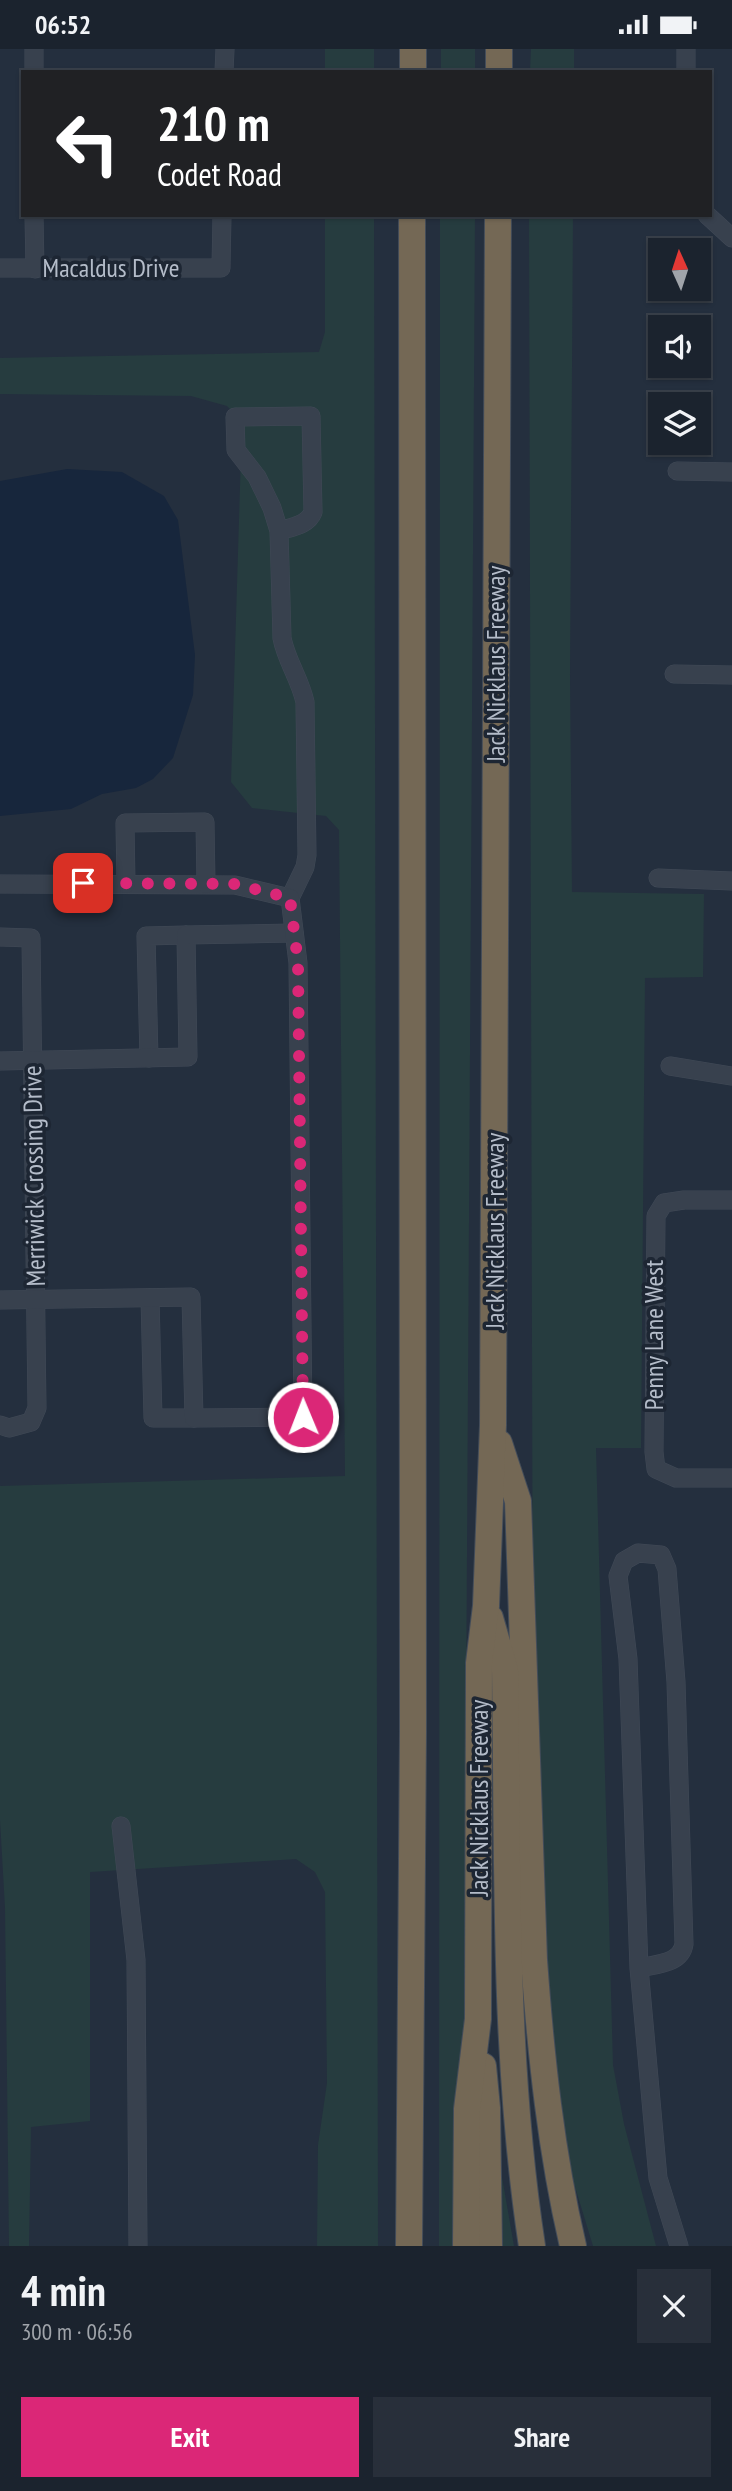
<!DOCTYPE html>
<meta charset="utf-8">
<style>
:root{--surface:#1b232e;--page:#282f3a;--text:#f1f3f6;--muted:#a0a4aa;--line:#39404a;--accent:#db2777}
body{margin:0;font-family:"PT Sans Narrow",sans-serif;background:var(--page);color:var(--text);height:100vh;display:flex;flex-direction:column;font-size:26px;white-space:nowrap}
*{box-sizing:border-box;margin:0}
p{font-size:23px;color:var(--muted)}
.icon{flex:none;width:38px;height:38px;fill:none;stroke:currentColor;stroke-width:2;stroke-linecap:round;stroke-linejoin:round}
.map{position:relative;height:2197px;overflow:hidden}
.panel{display:flex;flex-direction:column;background:var(--surface);flex:1}
.panel>*{flex:none}
.guide{position:absolute;left:21px;top:21px;width:691px;height:147px;border-radius:0px;box-shadow:0 2px 5px #0004,0 0 0 2px var(--line);background:#202124;color:#fff;overflow:hidden}
.needle{width:46px;rotate:357deg}
.fabs{position:absolute;left:648px;top:189px;display:grid;gap:14px}
.fabs a{display:grid;place-items:center;width:63px;height:63px;border-radius:0px;background:var(--surface);box-shadow:0 2px 5px #0004,0 0 0 2px var(--line);font-size:35px}
.pin{position:absolute;display:grid;place-items:center;width:60px;height:60px;color:#fff;margin:-30px;border-radius:14px;box-shadow:0 4px 10px #0006}
.me{position:absolute;width:77px;margin:-38px;rotate:359deg;stroke-linejoin:round;filter:drop-shadow(0 0 5px #0008)}
.turn{display:flex;align-items:center;gap:24px;height:147px;padding:0 21px;font-size:32px}
.turn .icon{width:91px;height:91px;stroke-width:2.5}
.turn b{display:block;font-size:49px;line-height:60px}
.round{display:grid;place-items:center;flex:none;width:74px;height:74px;border-radius:0px;background:var(--page)}
.summary{display:flex;align-items:center;justify-content:space-between;height:119px;padding:0 21px}
h1{font-size:42px;font-weight:700;line-height:52px}
.button{display:flex;gap:14px;margin-top:auto;padding:14px 21px}
.button a{flex:1;height:80px;border-radius:0px;background:var(--accent);color:#fff;font-size:28px;font-weight:700;line-height:80px;text-align:center}
.button a+a{background:var(--page);color:var(--text)}
.status{display:flex;justify-content:space-between;align-items:center;height:49px;padding:0 35px;background:var(--surface);direction:ltr}
.status svg{height:19px;fill:currentColor}
.map>svg:first-child{display:block}
.green{fill:#263c3f}
.water{fill:#17263c}
.lines{fill:none;stroke-linecap:round;stroke-linejoin:round}
.minor-casing{stroke:#414a57;stroke-width:19}
.highway-casing{stroke:#434c59;stroke-width:28}
.minor{stroke:#38414e;stroke-width:18}
.highway{stroke:#746855;stroke-width:26}
.route{stroke:#db2777;stroke-width:12;stroke-dasharray:0 21.6}
.labels{text-anchor:middle;stroke-width:7;stroke-linejoin:round;paint-order:stroke}
.street-label{font-size:26px;fill:#b4bcc9;stroke:#1d2633}
</style>
<div class="status"><b>06:52</b><svg viewBox="0 0 49 12"><path d="M0 12V9h3v3zM5 12V6h3v6zM10 12V3h3v9zM15 12V0h3v12zM26 1h20v11H26zM47 4h2v5h-2z"/></svg></div>
<div class="map">
<svg width="732" height="2197" viewBox="0 0 732 2197">
<rect width="100%" height="100%" fill="#242f3e"/>
<g class="green">
<rect x="325" y="0" width="49" height="23"/>
<rect x="441" y="0" width="34" height="23"/>
<polygon points="531,0 574,0 574,23 530,23"/>
<polygon points="325,166 374,166 378,2197 317,2197 318,2096 327,2034 325,1843 315,1823 296,1810 90,1823 90,2072 31,2078 29,2197 9,2197 5,1859 0,1771 0,1437 345,1427 339,781 326,767 252,759 231,733 242,372 227,357 191,347 0,345 0,309 319,303 325,283"/>
<polygon points="440,166 475,166 464,2005 454,2197 439,2197"/>
<polygon points="529,166 573,166 570,626 572,843 704,845 703,928 645,929 641,1399 596,1399 613,2016 624,2075 656,2197 593,2197 565,2105 545,1982 533,1672"/>
<polygon points="502,2128 514,2197 503,2197"/>
</g>
<polygon class="water" points="67,420 122,423 164,447 178,471 195,606 193,646 173,709 153,730 136,739 102,745 71,760 0,767 0,432"/>
<g class="lines">
<defs>
<g id="minor">
<polyline points="34,0 34,23"/>
<polyline points="224,23 225,0"/>
<polyline points="686,23 686,0"/>
<polyline points="34,166 35,220"/>
<polyline points="707,166 732,189"/>
<polyline points="0,219 221,219 222,166"/>
<polyline points="677,422 732,423"/>
<path d="M 279,482 C 292,478 308,476 313,463 L 311,367 L 235,368 L 236,401 L 257,428 L 272,459 L 279,482 L 282,589 C 286,611 300,630 305,653 L 307,806 L 305,818 L 290,849"/>
<polyline points="674,625 732,626"/>
<polyline points="658,829 732,832"/>
<polyline points="0,835 235,836 290,849"/>
<polyline points="126,835 125,774 205,773 206,835"/>
<polyline points="0,888 31,889 37,1359 31,1373 9,1379 0,1376"/>
<polyline points="149,1009 146,887 186,886"/>
<polyline points="0,1012 188,1008 186,886 294,884"/>
<polyline points="670,1017 732,1027"/>
<polyline points="732,1151 684,1151 664,1154 656,1167 654,1403 656,1420 676,1429 732,1429"/>
<polyline points="150,1249 153,1369 194,1369"/>
<polyline points="0,1251 191,1248 194,1369 303,1368 298,914 290,849"/>
<polyline points="121,1777 136,1911 138,2197"/>
<path d="M 639,1919 C 656,1915 681,1915 684,1895 L 676,1633 L 667,1520 L 661,1506 L 638,1504 L 624,1512 L 618,1527 L 628,1610 L 639,1919 L 658,2129 L 679,2197"/>
</g>
<g id="highway">
<polyline points="413,23 413,0"/>
<polyline points="499,23 499,0"/>
<path d="M 499,1394 L 518,1452 L 534,1911 C 541,2007 551,2103 573,2197"/>
<path d="M 490,1569 L 505,1621 C 508,1812 503,2008 532,2197"/>
<polyline points="483,2017 487,2059 489,2197"/>
<polyline points="409,2197 413,1682 412,166"/>
<polyline points="466,2197 467,2060 478,1970 479,1614 486,1557 493,1376 498,166"/>
</g>
</defs>
<use href="#minor" class="minor-casing"/>
<use href="#highway" class="highway-casing"/>
<use href="#minor" class="minor"/>
<use href="#highway" class="highway"/>
</g>
<g class="lines">
<polyline class="route" points="83,834 235,835 290,849 298,914 303,1368"/>
</g>
<g class="labels">
<g class="street-label">
<text x="111" y="228">Macaldus Drive</text>
<text transform="translate(496 615) rotate(-90)" y="9">Jack Nicklaus Freeway</text>
<text transform="translate(34 1127) rotate(-91)" y="9">Merriwick Crossing Drive</text>
<text transform="translate(495 1182) rotate(-90)" y="9">Jack Nicklaus Freeway</text>
<text transform="translate(654 1286) rotate(-90)" y="9">Penny Lane West</text>
<text transform="translate(479 1749) rotate(-90)" y="9">Jack Nicklaus Freeway</text>
</g>
</g>
</svg>
<div class="fabs">
<a><svg class="needle" viewBox="-14 -14 28 28"><path d="M0-13l5 13h-10z" fill="#e53935"/><path d="M0 13l5-13h-10z" fill="#a0a4aa"/></svg></a>
<a><svg class="icon" aria-label="sound" viewBox="0 0 24 24"><path d="M4 9h4l5-4v14l-5-4H4zM17 9q2 3 0 6"/></svg></a>
<a><svg class="icon" aria-label="layers" viewBox="0 0 24 24"><path d="M12 4l9 5-9 5-9-5zM3 14l9 5 9-5"/></svg></a>
</div>
<div class="pin" style="left:83px;top:834px;background:#d93025"><svg class="icon" aria-label="arrive" viewBox="0 0 24 24"><path d="M6 21V4h12l-3 4 3 4H6"/></svg></div>
<svg class="me" style="left:303px;top:1368px" viewBox="-20 -20 40 40"><circle r="17" fill="#db2777" stroke="#fff" stroke-width="3"/><path d="M0-11L8 9 0 5-8 9z" fill="#fff"/></svg>
<div class="guide">
<div class="turn"><svg class="icon" aria-label="left" viewBox="0 0 24 24"><path d="M17 20v-9H6M10 6l-5 5 5 5"/></svg><div><b>210 m</b>Codet Road</div></div>
</div>
</div>
<section class="panel">
<div class="summary"><div><h1>4 min</h1><p>300 m · 06:56</p></div><a class="round"><svg class="icon" aria-label="close" viewBox="0 0 24 24"><path d="M6 6l12 12M18 6L6 18"/></svg></a></div>
<div class="button"><a>Exit</a><a>Share</a></div>
</section>
